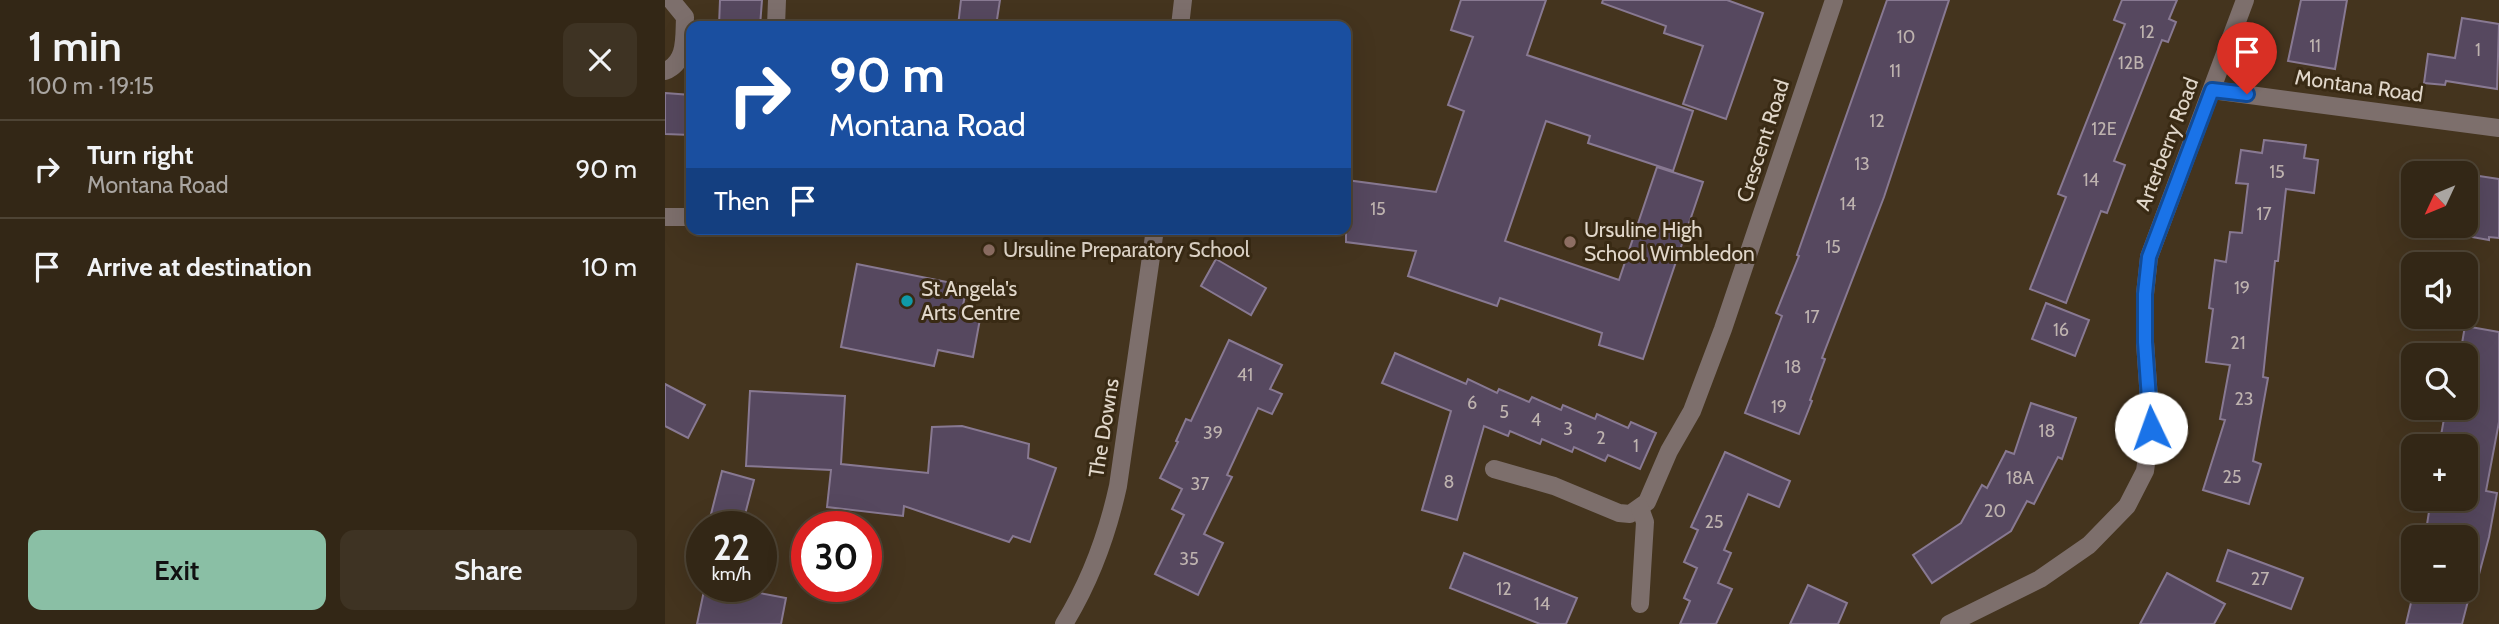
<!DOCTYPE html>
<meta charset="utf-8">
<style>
:root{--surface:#332716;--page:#3e3323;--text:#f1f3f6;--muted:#a9a5a1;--line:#4e4435;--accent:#8abfa5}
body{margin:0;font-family:Cabin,sans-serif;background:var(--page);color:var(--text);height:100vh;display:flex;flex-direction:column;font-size:26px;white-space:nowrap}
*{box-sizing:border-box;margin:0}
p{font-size:23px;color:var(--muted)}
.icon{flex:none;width:38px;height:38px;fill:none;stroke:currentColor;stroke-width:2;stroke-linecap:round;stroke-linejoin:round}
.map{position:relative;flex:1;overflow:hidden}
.drawer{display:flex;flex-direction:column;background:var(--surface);width:665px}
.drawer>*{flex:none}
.top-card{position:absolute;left:21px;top:21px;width:665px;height:214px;border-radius:14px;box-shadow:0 7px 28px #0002,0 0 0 2px var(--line);background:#1a4fa0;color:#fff;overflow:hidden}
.needle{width:46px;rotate:226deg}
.controls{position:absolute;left:1736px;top:161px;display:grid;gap:14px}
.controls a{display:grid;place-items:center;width:77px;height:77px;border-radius:14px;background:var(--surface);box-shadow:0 7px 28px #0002,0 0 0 2px var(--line);font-size:35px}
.speed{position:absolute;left:21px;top:511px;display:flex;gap:14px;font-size:35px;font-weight:700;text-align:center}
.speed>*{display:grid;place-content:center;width:91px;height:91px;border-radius:50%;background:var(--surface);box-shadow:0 7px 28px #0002,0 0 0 2px var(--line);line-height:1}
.speed small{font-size:18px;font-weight:400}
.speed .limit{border:10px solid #d22;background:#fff;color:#111}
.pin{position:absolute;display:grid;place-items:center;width:60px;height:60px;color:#fff;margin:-72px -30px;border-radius:50% 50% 50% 0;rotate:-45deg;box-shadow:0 0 7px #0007}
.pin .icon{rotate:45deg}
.me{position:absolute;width:77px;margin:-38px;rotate:357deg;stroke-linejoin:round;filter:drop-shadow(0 0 5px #0008)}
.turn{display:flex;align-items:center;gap:24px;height:147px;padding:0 28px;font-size:32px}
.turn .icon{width:91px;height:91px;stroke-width:2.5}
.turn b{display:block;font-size:49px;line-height:60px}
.then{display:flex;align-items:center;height:66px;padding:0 28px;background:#0003;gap:14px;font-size:26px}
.round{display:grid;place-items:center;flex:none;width:74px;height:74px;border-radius:14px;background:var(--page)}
.overview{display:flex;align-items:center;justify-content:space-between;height:119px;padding:0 28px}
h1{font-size:42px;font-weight:600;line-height:52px}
.cta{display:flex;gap:14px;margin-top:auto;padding:14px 28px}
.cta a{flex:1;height:80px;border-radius:14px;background:var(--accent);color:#111;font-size:28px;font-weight:600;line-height:80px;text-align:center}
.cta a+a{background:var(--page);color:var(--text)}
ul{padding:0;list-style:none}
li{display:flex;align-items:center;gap:21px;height:98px;padding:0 28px;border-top:2px solid var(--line)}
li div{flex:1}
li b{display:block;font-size:26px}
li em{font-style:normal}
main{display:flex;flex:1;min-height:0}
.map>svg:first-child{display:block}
.building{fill:#56485f;stroke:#887992;stroke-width:2}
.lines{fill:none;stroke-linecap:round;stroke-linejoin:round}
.minor{stroke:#7d6f6c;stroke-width:18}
.route-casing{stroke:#114b97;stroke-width:18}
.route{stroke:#1a73e8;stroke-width:12}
.education-dot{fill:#8d6e63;stroke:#392a14;stroke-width:2.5}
.culture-dot{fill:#0f9aa8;stroke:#392a14;stroke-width:2.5}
.labels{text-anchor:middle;stroke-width:6;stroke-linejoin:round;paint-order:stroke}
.number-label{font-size:18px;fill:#beb3af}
.street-label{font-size:21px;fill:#e1d7ca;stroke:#392a14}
.poi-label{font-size:21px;fill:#e1d7ca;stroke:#392a14;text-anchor:start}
</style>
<main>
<section class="drawer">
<div class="overview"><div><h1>1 min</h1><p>100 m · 19:15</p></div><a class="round"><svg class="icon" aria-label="close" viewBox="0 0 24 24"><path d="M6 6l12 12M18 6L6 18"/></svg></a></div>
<ul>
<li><svg class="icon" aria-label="right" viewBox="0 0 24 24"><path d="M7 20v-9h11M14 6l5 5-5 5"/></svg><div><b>Turn right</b><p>Montana Road</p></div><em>90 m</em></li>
<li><svg class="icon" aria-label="arrive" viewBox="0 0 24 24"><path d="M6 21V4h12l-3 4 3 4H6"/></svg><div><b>Arrive at destination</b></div><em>10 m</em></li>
</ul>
<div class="cta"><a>Exit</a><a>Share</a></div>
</section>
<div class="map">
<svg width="1834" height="624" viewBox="0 0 1834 624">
<rect width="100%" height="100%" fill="#44341e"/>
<g class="building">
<polygon points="55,0 97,0 95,26 54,26"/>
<polygon points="296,0 335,0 331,26 293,26"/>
<polygon points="796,0 881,0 862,55 1028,111 1008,171 923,143 925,136 881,121 840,241 954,280 992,167 1038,182 978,359 934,345 937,333 835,298 832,306 743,276 751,251 681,242 681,180 771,192 799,111 783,105 808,37 786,30"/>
<polygon points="938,0 1062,0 1098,13 1061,119 1018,104 1038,46 999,33 1001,26 937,3"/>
<polygon points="1222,0 1284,0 1219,197 1157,358 1160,359 1145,400 1147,401 1134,434 1080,413 1117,316 1111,313 1134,256 1132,255"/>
<polygon points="1457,0 1512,0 1504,19 1511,22 1503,42 1497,40 1449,161 1460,165 1442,213 1436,211 1401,303 1365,289 1401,197 1393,194 1460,24 1449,20"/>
<polygon points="1636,0 1682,0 1670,69 1623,61"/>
<polygon points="1797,18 1834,24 1832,89 1781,81 1780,85 1759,83 1763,54 1790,58"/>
<polygon points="0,93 26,95 26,135 0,134"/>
<polygon points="1599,140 1641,145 1639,158 1653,160 1649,193 1621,189 1613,261 1610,261 1598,377 1603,378 1588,461 1596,464 1584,504 1538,490 1560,420 1555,419 1565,365 1541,362 1548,309 1544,308 1550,260 1561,262 1565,232 1577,233 1583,184 1571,183 1576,150 1597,153"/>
<polygon points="1801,174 1834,179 1834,238 1824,237 1824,240 1801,236"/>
<polygon points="551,259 601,288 586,315 536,286"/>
<polygon points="192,264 302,286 296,315 315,319 308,357 273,350 269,366 176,347"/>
<polygon points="1381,303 1424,320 1410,356 1367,339"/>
<polygon points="1800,326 1834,332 1834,422 1821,491 1832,493 1824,537 1809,593 1801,592 1801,537 1760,537 1766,499 1801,499 1801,446 1774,446 1781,408 1801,408 1801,355 1795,355"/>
<polygon points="564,340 617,365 605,389 617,394 607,414 593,408 562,475 567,477 539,534 558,543 533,595 490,574 519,515 507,509 517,489 495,478 513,442 511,441 521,419 526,421"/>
<polygon points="730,353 801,384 803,379 832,393 834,389 864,402 867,397 896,410 898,405 930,419 932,414 963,428 966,422 991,433 975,469 943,455 940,461 909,447 907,452 877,439 875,444 845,431 843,436 819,426 792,520 757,510 786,411 717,383"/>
<polygon points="0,384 40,405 23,438 0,426"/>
<polygon points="85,391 180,396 176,464 263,473 267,427 297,426 364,444 363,458 391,468 365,542 348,536 344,542 239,506 238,516 162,507 166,470 81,466"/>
<polygon points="1366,403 1411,418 1397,459 1393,457 1369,504 1362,501 1346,531 1267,583 1248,555 1296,523 1317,485 1322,488 1341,451 1349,454"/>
<polygon points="1060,452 1125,481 1114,507 1083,494 1059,550 1066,553 1053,583 1067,589 1051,624 1015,624 1025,601 1019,598 1032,568 1019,562 1033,530 1026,527"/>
<polygon points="57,471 89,480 77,526 45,518"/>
<polygon points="1563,550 1638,578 1626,609 1552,581"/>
<polygon points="799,553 912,598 901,624 875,624 785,588"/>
<polygon points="1502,573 1560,604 1549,624 1475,624"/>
<polygon points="1143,585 1182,603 1173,624 1125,624"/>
<polygon points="40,586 58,586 121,598 116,624 32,624"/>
<polygon points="1749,590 1759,590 1803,601 1797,624 1741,624"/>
</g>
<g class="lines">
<g class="minor">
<polyline points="111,26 112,0"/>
<polyline points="515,26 518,0"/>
<path d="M 0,71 C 22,62 19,38 20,17 L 6,0"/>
<polyline points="1547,90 1834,128"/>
<polyline points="0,217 26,217"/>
<polyline points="829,469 889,486 954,513 965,514 982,502 1004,451 1027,411 1058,329 1169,0"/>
<polyline points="975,604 980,522 975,508"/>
<path d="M 399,624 C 426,580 442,536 453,486 L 490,229"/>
<polyline points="1284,624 1375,579 1424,545 1462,506 1480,471 1486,428 1480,342 1480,294 1484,257 1580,0"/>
</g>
</g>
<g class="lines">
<defs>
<polyline id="route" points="1486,428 1480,342 1480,294 1484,257 1547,90 1582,94"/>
</defs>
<use href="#route" class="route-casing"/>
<use href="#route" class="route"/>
</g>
<g class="education-dot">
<circle cx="905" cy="242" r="7"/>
<circle cx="324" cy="250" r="7"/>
</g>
<circle class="culture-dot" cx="242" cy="301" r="7"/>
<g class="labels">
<g class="number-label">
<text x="1482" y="38">12</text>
<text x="1241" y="43">10</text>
<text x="1650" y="52">11</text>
<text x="1813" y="56">1</text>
<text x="1466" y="69">12B</text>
<text x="1230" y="77">11</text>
<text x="1212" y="127">12</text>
<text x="1439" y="135">12E</text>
<text x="1197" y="170">13</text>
<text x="1612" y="178">15</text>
<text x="1426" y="186">14</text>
<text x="1183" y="210">14</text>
<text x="713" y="215">15</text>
<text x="1599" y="220">17</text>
<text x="1168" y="253">15</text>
<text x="1577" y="294">19</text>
<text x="1147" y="323">17</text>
<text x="1396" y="336">16</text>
<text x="1573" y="349">21</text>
<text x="1128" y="373">18</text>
<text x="580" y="381">41</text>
<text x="1579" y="405">23</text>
<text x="807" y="409">6</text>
<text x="1114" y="413">19</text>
<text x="839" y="418">5</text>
<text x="871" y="426">4</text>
<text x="903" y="435">3</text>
<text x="1382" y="437">18</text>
<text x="548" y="439">39</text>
<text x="936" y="444">2</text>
<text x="971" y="452">1</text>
<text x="1567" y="483">25</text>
<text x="1355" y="484">18A</text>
<text x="784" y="488">8</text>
<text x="535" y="490">37</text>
<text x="1330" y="517">20</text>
<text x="1049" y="528">25</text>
<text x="524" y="565">35</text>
<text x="1595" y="585">27</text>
<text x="839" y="595">12</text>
<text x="877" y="610">14</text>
</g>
<g class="street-label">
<text transform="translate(1694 86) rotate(8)" y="7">Montana Road</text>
<text transform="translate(1098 141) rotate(-72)" y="7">Crescent Road</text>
<text transform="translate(1502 144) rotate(-69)" y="7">Arterberry Road</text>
<text transform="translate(439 428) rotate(-81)" y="7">The Downs</text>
</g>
<g class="poi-label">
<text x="919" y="237">Ursuline High<tspan x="919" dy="24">School Wimbledon</tspan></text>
<text x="338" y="257">Ursuline Preparatory School</text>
<text x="256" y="296">St Angela's<tspan x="256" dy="24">Arts Centre</tspan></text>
</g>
</g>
</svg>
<div class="controls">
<a><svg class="needle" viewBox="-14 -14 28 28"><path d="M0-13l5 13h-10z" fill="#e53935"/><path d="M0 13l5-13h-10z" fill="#a9a5a1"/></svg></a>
<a><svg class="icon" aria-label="sound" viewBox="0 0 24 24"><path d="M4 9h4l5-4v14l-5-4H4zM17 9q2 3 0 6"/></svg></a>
<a><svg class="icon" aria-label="search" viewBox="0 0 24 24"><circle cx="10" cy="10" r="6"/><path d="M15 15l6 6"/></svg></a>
<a>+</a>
<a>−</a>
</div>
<div class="speed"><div>22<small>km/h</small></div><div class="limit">30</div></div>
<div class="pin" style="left:1582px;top:94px;background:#d93025"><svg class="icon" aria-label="arrive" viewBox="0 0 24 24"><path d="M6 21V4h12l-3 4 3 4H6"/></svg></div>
<svg class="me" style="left:1486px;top:428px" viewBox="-20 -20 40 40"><circle r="19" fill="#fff"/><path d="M0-13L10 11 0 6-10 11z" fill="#1a73e8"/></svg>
<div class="top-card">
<div class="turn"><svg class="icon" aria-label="right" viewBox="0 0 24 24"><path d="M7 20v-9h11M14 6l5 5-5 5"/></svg><div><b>90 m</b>Montana Road</div></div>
<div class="then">Then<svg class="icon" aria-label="arrive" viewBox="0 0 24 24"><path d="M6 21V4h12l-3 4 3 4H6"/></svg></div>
</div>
</div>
</main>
